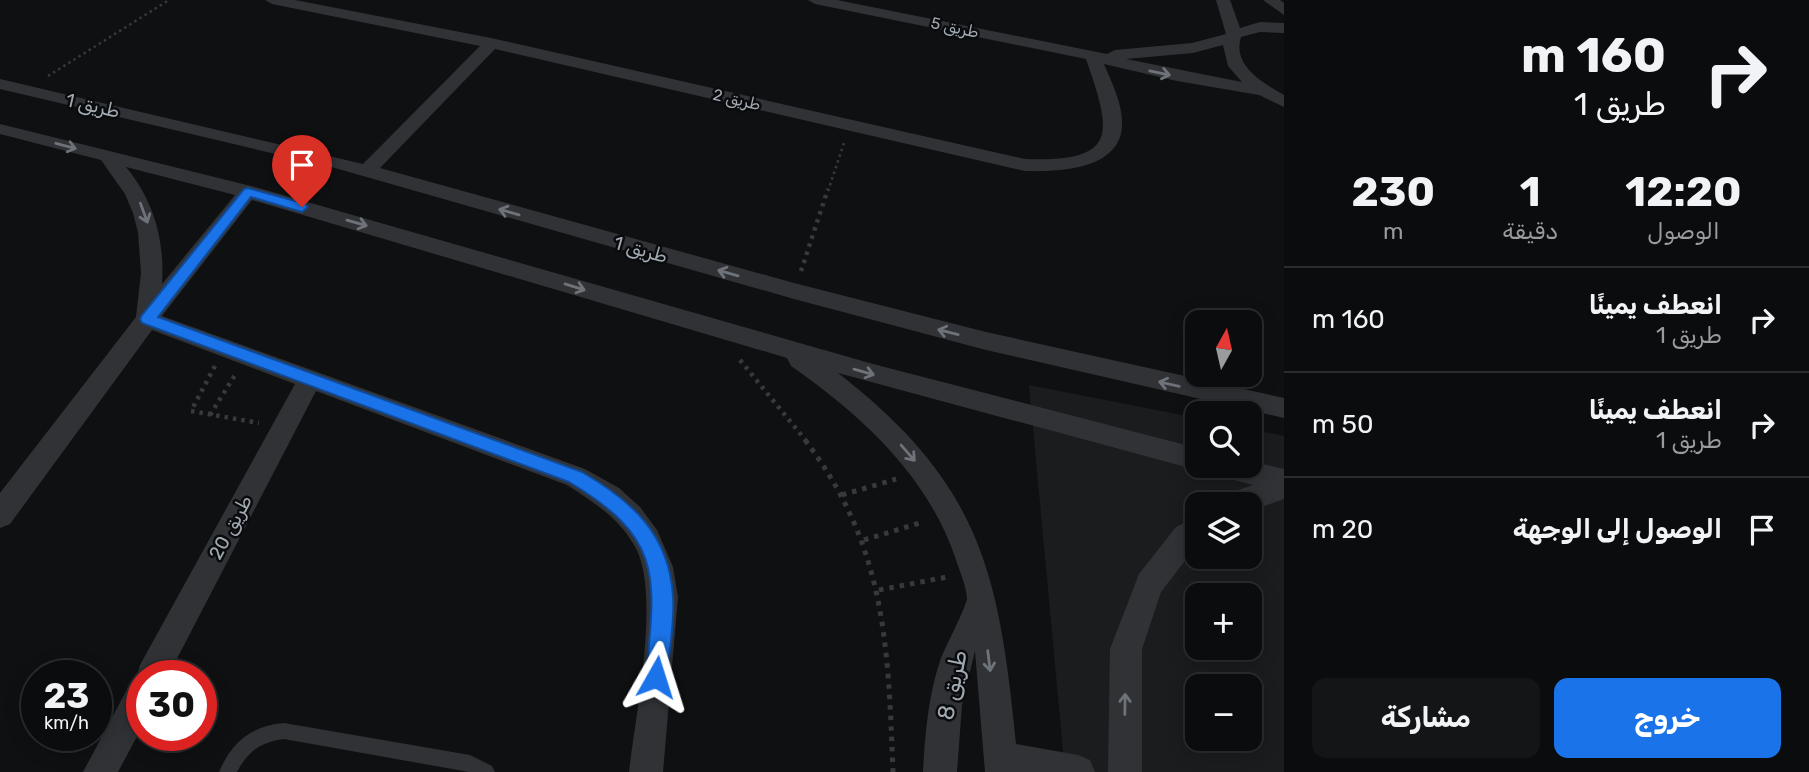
<!DOCTYPE html>
<html lang="ar">
<meta charset="utf-8">
<style>
:root{--surface:#0b0c0d;--page:#141516;--text:#f1f3f6;--muted:#9a9b9d;--line:#2b2c2e;--accent:#1a73e8}
body{margin:0;font-family:Rubik,"Noto Sans Arabic",sans-serif;background:var(--page);color:var(--text);direction:rtl;height:100vh;display:flex;flex-direction:column;font-size:26px;white-space:nowrap}
*{box-sizing:border-box;margin:0}
p{font-size:23px;color:var(--muted)}
.icon{flex:none;width:38px;height:38px;fill:none;stroke:currentColor;stroke-width:2;stroke-linecap:round;stroke-linejoin:round}
.map{position:relative;flex:1;overflow:hidden;direction:ltr}
.panel{display:flex;flex-direction:column;background:var(--surface);width:525px}
.panel>*{flex:none}
.banner{background:#0b0c0d;color:var(--text);overflow:hidden}
.needle{width:46px;rotate:8deg}
.tools{position:absolute;left:1185px;top:310px;display:grid;gap:14px}
.tools a{display:grid;place-items:center;width:77px;height:77px;border-radius:14px;background:var(--surface);box-shadow:0 4px 18px #0003,0 0 0 2px var(--line);font-size:35px}
.speed{position:absolute;left:21px;top:660px;display:flex;gap:14px;font-size:35px;font-weight:700;text-align:center}
.speed>*{display:grid;place-content:center;width:91px;height:91px;border-radius:50%;background:var(--surface);box-shadow:0 4px 18px #0003,0 0 0 2px var(--line);line-height:1}
.speed small{font-size:18px;font-weight:400}
.speed .limit{border:10px solid #d22;background:#fff;color:#111}
.pin{position:absolute;display:grid;place-items:center;width:60px;height:60px;color:#fff;margin:-72px -30px;border-radius:50% 50% 50% 0;rotate:-45deg;box-shadow:0 0 7px #0007}
.pin .icon{rotate:45deg}
.me{position:absolute;width:77px;margin:-38px;rotate:6deg;stroke-linejoin:round;filter:drop-shadow(0 0 5px #0008)}
.turn{display:flex;align-items:center;gap:24px;height:147px;padding:0 28px;font-size:32px}
.turn .icon{width:91px;height:91px;stroke-width:2.5}
.turn b{display:block;font-size:49px;line-height:60px}
.eta{display:flex;justify-content:space-evenly;align-items:center;height:119px;text-align:center}
.eta b{font-size:42px;font-weight:700;line-height:49px}
.action{display:flex;gap:14px;margin-top:auto;padding:14px 28px}
.action a{flex:1;height:80px;border-radius:14px;background:var(--accent);color:#fff;font-size:28px;font-weight:700;line-height:80px;text-align:center}
.action a+a{background:var(--page);color:var(--text)}
ul{padding:0;list-style:none}
li{display:flex;align-items:center;gap:21px;height:105px;padding:0 28px;border-top:2px solid var(--line)}
li div{flex:1}
li b{display:block;font-size:26px}
li em{font-style:normal}
main{display:flex;flex:1;min-height:0}
.map>svg:first-child{display:block}
.built{fill:#1b1c1e;fill-rule:evenodd}
.lines{fill:none;stroke-linecap:round;stroke-linejoin:round}
.path-far2{stroke:#37393d;stroke-width:2.5;stroke-dasharray:2.5 3.5;stroke-linecap:butt}
.path-far1{stroke:#37393d;stroke-width:4.5;stroke-dasharray:3.5 5;stroke-linecap:butt}
.path{stroke:#37393d;stroke-width:5;stroke-dasharray:4.5 6;stroke-linecap:butt}
.service{fill:#303236;fill-rule:evenodd}
.minor{fill:#303236;fill-rule:evenodd}
.oneway{stroke:#6e737a}
.route{fill:#1a73e8;stroke:#114b97;stroke-width:2}
.labels{text-anchor:middle;stroke-width:5;stroke-linejoin:round;paint-order:stroke}
.far-street-label{font-size:16px;fill:#a1a9b2;stroke:#0a0b0c}
.street-label{font-size:19px;fill:#a1a9b2;stroke:#0a0b0c}
.near-street-label{font-size:23px;fill:#a1a9b2;stroke:#0a0b0c}
</style>
<main>
<section class="panel">
<div class="banner">
<div class="turn"><svg class="icon" aria-label="right" viewBox="0 0 24 24"><path d="M7 20v-9h11M14 6l5 5-5 5"/></svg><div><b>160 m</b>طريق 1</div></div>
</div>
<div class="eta">
<div><b>12:20</b><p>الوصول</p></div>
<div><b>1</b><p>دقيقة</p></div>
<div><b>230</b><p>m</p></div>
</div>
<ul>
<li><svg class="icon" aria-label="right" viewBox="0 0 24 24"><path d="M7 20v-9h11M14 6l5 5-5 5"/></svg><div><b>انعطف يمينًا</b><p>طريق 1</p></div><em>160 m</em></li>
<li><svg class="icon" aria-label="right" viewBox="0 0 24 24"><path d="M7 20v-9h11M14 6l5 5-5 5"/></svg><div><b>انعطف يمينًا</b><p>طريق 1</p></div><em>50 m</em></li>
<li><svg class="icon" aria-label="arrive" viewBox="0 0 24 24"><path d="M6 21V4h12l-3 4 3 4H6"/></svg><div><b>الوصول إلى الوجهة</b></div><em>20 m</em></li>
</ul>
<div class="action"><a>خروج</a><a>مشاركة</a></div>
</section>
<div class="map">
<svg width="1284" height="772" viewBox="0 0 1284 772">
<rect width="100%" height="100%" fill="#0f1011"/>
<path class="built" d="M 1029,385 L 1197,418 L 1197,466 L 1250,466 L 1250,429 L 1284,436 L 1284,772 L 1065,772 ZM 1197,504 L 1250,504 L 1250,556 L 1197,556 ZM 1197,595 L 1250,595 L 1250,648 L 1197,648 ZM 1197,686 L 1250,686 L 1250,738 L 1197,738 Z"/>
<g class="lines">
<g class="path-far2">
<polyline points="48,76 169,0"/>
<polyline points="828,191 844,143"/>
</g>
<g class="path-far1">
<polyline points="801,271 828,189"/>
<polyline points="740,360 807,442"/>
<polyline points="215,366 191,411 259,423"/>
<polyline points="210,415 235,375"/>
</g>
<g class="path">
<path d="M 805,440 C 886,546 888,645 893,772"/>
<polyline points="842,495 896,479"/>
<polyline points="864,540 923,522"/>
<polyline points="879,590 947,577"/>
</g>
<path class="service" d="M 284,723 L 470,755 L 492,766 L 495,772 L 469,772 L 284,739 C 261,742 248,751 237,772 L 219,772 C 232,742 251,726 284,723 Z"/>
<g class="minor">
<path d="M 265,0 L 295,0 L 491,38 L 1025,159 C 1119,162 1112,134 1086,59 L 815,4 L 808,0 L 837,0 L 1107,54 L 1115,50 L 1192,43 L 1226,34 L 1216,0 L 1230,0 L 1240,28 L 1260,22 L 1284,23 L 1284,33 L 1260,32 L 1241,37 C 1232,66 1263,83 1284,95 L 1284,107 L 1259,95 L 1177,81 L 1104,64 C 1111,81 1121,100 1122,120 C 1125,170 1060,172 1025,171 L 495,49 L 380,168 L 794,283 L 986,332 L 1284,398 L 1284,418 L 986,350 L 794,299 L 335,168 L 0,89 L 0,79 L 363,164 L 480,46 L 272,4 ZM 1223,45 L 1228,66 L 1242,82 L 1126,59 L 1193,53 Z"/>
<polygon points="1263,0 1280,0 1284,3 1284,15"/>
<path d="M 0,124 L 255,187 L 873,364 L 1197,448 L 1197,466 L 1207,466 L 1197,470 L 838,373 C 981,484 999,572 1016,744 L 1078,755 L 1090,760 L 1095,772 L 985,772 L 975,651 L 962,705 L 957,772 L 923,772 C 925,735 928,697 940,661 C 944,649 967,606 967,598 C 966,585 959,569 955,557 C 927,475 860,414 791,366 L 787,358 L 252,200 L 162,316 L 585,469 L 619,488 L 640,507 L 657,530 L 673,567 L 678,597 L 663,772 L 629,772 C 635,718 662,589 634,545 C 618,517 593,502 567,485 L 316,391 L 168,676 L 142,676 L 142,727 L 118,772 L 83,772 L 131,682 L 136,679 L 140,665 L 295,384 L 152,330 L 10,524 L 0,528 L 0,493 L 136,317 L 141,273 L 138,232 L 133,213 L 125,194 L 101,160 L 0,134 ZM 126,167 L 235,195 L 162,284 C 165,241 154,201 126,167 Z"/>
<polygon points="1250,461 1284,469 1284,499 1250,511 1250,504 1219,504 1223,495 1253,485 1213,474 1209,466 1250,466"/>
<polygon points="1197,516 1197,545 1161,592 1142,649 1142,772 1108,772 1110,649 1139,574 1176,527"/>
</g>
</g>
<defs><path id="oneway-shaft" d="M-6 0H5M1.5-3L5.5 0L1.5 3" fill="none" stroke-width="1.6" stroke-linecap="round" stroke-linejoin="round" transform="scale(1.75)"/></defs>
<g class="oneway">
<use href="#oneway-shaft" transform="translate(1160 73) rotate(12)"/>
<use href="#oneway-shaft" transform="translate(66 146) rotate(15)"/>
<use href="#oneway-shaft" transform="translate(509 212) rotate(-164)"/>
<use href="#oneway-shaft" transform="translate(144 213) rotate(70)"/>
<use href="#oneway-shaft" transform="translate(357 223) rotate(16)"/>
<use href="#oneway-shaft" transform="translate(728 273) rotate(-164)"/>
<use href="#oneway-shaft" transform="translate(575 287) rotate(17)"/>
<use href="#oneway-shaft" transform="translate(948 332) rotate(-166)"/>
<use href="#oneway-shaft" transform="translate(864 372) rotate(16)"/>
<use href="#oneway-shaft" transform="translate(1169 384) rotate(-167)"/>
<use href="#oneway-shaft" transform="translate(908 453) rotate(49)"/>
<use href="#oneway-shaft" transform="translate(989 661) rotate(83)"/>
<use href="#oneway-shaft" transform="translate(1125 704) rotate(-89)"/>
</g>
<path class="route" d="M 248,188 L 306,204 L 308,207 L 302,212 L 251,197 L 158,317 L 582,472 C 632,501 669,534 673,596 C 675,623 669,651 667,677 L 664,685 L 656,688 L 649,685 L 646,677 C 655,578 665,539 569,482 L 142,323 L 140,319 L 142,315 L 244,189 Z"/>
<g class="labels">
<g class="far-street-label">
<text transform="translate(955 27) rotate(12)" y="6">طريق 5</text>
<text transform="translate(737 99) rotate(13)" y="6">طريق 2</text>
</g>
<g class="street-label">
<text transform="translate(93 105) rotate(13)" y="7">طريق 1</text>
<text transform="translate(641 249) rotate(16)" y="7">طريق 1</text>
<text transform="translate(230 527) rotate(-62)" y="7">طريق 20</text>
</g>
<g class="near-street-label">
<text transform="translate(952 685) rotate(-78)" y="8">طريق 8</text>
</g>
</g>
</svg>
<div class="tools">
<a><svg class="needle" viewBox="-14 -14 28 28"><path d="M0-13l5 13h-10z" fill="#e53935"/><path d="M0 13l5-13h-10z" fill="#9a9b9d"/></svg></a>
<a><svg class="icon" aria-label="search" viewBox="0 0 24 24"><circle cx="10" cy="10" r="6"/><path d="M15 15l6 6"/></svg></a>
<a><svg class="icon" aria-label="layers" viewBox="0 0 24 24"><path d="M12 4l9 5-9 5-9-5zM3 14l9 5 9-5"/></svg></a>
<a>+</a>
<a>−</a>
</div>
<div class="speed"><div>23<small>km/h</small></div><div class="limit">30</div></div>
<div class="pin" style="left:302px;top:207px;background:#d93025"><svg class="icon" aria-label="arrive" viewBox="0 0 24 24"><path d="M6 21V4h12l-3 4 3 4H6"/></svg></div>
<svg class="me" style="left:656px;top:677px" viewBox="-20 -20 40 40"><path d="M0-17L14 15 0 8-14 15z" fill="#1a73e8" stroke="#fff" stroke-width="4"/></svg>
</div>
</main>
